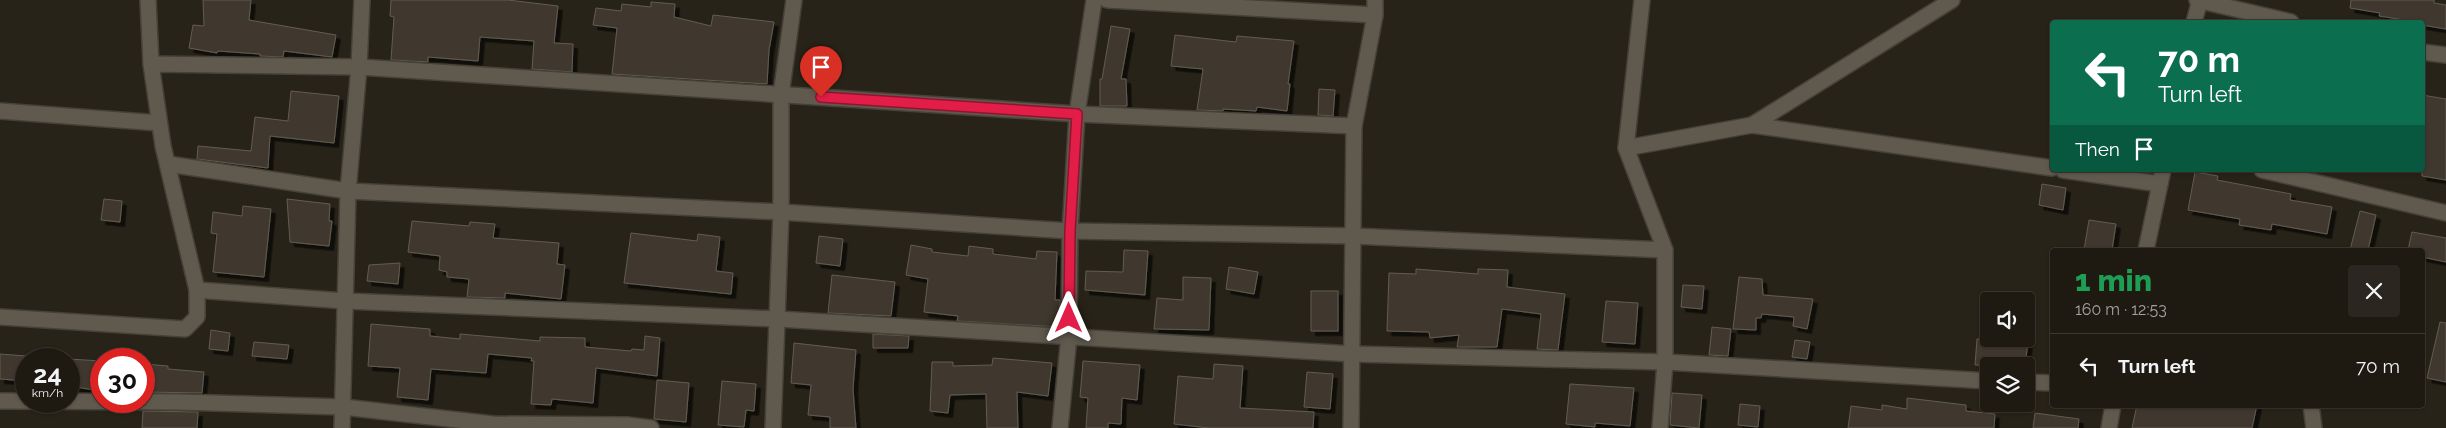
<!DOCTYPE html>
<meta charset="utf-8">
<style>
:root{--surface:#1e1a12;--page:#2b2720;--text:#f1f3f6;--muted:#a1a19f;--line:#3c3832}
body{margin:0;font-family:Raleway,sans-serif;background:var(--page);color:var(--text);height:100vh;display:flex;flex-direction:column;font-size:19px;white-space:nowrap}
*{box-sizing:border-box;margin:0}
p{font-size:16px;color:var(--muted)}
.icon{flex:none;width:28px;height:28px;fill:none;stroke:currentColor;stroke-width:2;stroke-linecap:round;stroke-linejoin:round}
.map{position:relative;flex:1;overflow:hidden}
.drawer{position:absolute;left:2050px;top:248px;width:375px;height:160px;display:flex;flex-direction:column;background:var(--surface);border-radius:5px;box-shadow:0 1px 4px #0004,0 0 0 1px var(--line)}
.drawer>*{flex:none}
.banner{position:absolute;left:2050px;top:20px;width:375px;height:152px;border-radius:5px;box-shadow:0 1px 4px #0004,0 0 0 1px var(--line);background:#0b6e4f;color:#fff;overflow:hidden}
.tools{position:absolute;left:1980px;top:292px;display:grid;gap:10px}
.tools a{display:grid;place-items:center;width:55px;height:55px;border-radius:5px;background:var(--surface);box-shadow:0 1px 4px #0004,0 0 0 1px var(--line);font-size:25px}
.speed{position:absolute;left:15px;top:348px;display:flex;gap:10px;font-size:25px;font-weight:700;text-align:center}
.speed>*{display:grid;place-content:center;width:65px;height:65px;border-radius:50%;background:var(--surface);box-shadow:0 1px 4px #0004,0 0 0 1px var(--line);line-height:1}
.speed small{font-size:12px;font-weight:400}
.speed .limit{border:8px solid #d22;background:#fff;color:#111}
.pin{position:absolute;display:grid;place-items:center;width:42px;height:42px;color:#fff;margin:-51px -21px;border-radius:50% 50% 50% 0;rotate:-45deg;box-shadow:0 0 5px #0007}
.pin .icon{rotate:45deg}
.me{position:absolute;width:55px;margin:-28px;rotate:0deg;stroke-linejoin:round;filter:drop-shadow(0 0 4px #0008)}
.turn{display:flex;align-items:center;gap:18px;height:105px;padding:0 25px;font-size:22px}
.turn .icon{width:65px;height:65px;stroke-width:2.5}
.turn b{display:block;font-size:35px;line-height:42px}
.then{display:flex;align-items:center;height:48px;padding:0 25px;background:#0003;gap:10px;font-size:19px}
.round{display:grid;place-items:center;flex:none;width:52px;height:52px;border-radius:5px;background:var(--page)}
.summary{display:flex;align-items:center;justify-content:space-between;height:85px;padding:0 25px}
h1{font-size:30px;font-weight:800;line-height:38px;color:#1e9e55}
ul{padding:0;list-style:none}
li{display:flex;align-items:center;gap:15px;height:65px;padding:0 25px;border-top:1px solid var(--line)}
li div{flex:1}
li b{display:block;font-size:19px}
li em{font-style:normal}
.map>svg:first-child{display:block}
.building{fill:#3f392e;stroke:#625c50;filter:url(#shadow)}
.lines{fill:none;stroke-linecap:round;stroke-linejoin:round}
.minor-casing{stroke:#454038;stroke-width:18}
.minor{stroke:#605a4e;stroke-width:15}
.route-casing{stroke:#92132f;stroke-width:12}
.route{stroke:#e11d48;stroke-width:9}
</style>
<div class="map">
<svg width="2446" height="428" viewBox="0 0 2446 428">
<defs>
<filter id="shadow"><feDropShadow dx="4.5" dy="4.5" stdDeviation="0" flood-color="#0009"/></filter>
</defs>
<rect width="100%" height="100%" fill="#282318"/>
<g class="building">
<polygon points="203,0 251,0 249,20 336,35 332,57 284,51 283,57 260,56 260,54 218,51 217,53 189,48 193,25 204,26"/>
<polygon points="391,0 508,0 558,6 554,43 573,44 572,72 532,69 534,41 480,37 478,61 428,57 428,62 391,60 394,17 390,16"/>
<polygon points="2351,0 2434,0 2434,3 2446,5 2446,29 2422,25 2422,22 2405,22 2405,20 2379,16 2380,13 2350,8"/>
<polygon points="651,2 675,4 674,17 711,26 713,15 774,22 769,50 767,84 612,74 617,28 593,25 596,8 621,11 622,4 651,7"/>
<polygon points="1111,26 1130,29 1121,79 1126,79 1127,106 1100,106 1100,79 1102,79"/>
<polygon points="1175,35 1236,42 1237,36 1294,41 1288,84 1290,84 1287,111 1257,107 1256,111 1223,109 1223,111 1197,110 1203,69 1171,66"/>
<polygon points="1319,89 1335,90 1333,116 1318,115"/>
<polygon points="291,91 339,96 334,143 270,136 268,168 197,159 198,146 251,151 255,117 288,121"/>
<polygon points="2422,95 2446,99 2446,180 2422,176"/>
<polygon points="2195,172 2218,176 2217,180 2291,194 2290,200 2332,207 2327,234 2272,224 2271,230 2239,225 2240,219 2188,210"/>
<polygon points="2042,184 2066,188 2063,210 2039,205"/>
<polygon points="104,199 122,201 120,222 101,220"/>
<polygon points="287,199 330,204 329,221 332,221 329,246 290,242"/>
<polygon points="243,206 271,209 264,277 213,272 217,234 211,233 213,212 242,216"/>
<polygon points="2360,211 2376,215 2368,250 2350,250"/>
<polygon points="2089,220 2116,224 2112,250 2084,250"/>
<polygon points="412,221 469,226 470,222 495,224 493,238 559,243 557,264 565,265 561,299 505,293 505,298 467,297 469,279 447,277 447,272 439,270 440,256 408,252"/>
<polygon points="2412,232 2446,238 2446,262 2422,257 2422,250 2408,250"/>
<polygon points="631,233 697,241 698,234 720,237 716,271 733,273 731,294 624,283"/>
<polygon points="819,236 843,239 840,266 816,263"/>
<polygon points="911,245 932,249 932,252 968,256 969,246 993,249 993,254 1036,259 1037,251 1057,252 1055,300 1060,300 1059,327 957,321 958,316 924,312 928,279 906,275"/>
<polygon points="1124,250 1148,251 1145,295 1085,290 1086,271 1123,272"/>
<polygon points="400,263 398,284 367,281 369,265"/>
<polygon points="1229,267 1258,272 1254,294 1226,289"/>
<polygon points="1416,269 1478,274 1478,269 1508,270 1507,287 1565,294 1558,350 1537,349 1541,314 1502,309 1497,347 1457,347 1459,335 1430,338 1429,332 1387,331 1389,273 1416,274"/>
<polygon points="832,275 895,282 891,316 828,313"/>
<polygon points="1183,277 1211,278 1209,330 1154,329 1157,298 1183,300"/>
<polygon points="1739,277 1762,279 1763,295 1813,299 1807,329 1793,326 1794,317 1762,314 1761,318 1756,318 1756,330 1733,329"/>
<polygon points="1683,285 1704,286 1702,309 1681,307"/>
<rect x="1311" y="291" width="27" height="40"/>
<polygon points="1606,301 1638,303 1635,344 1602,342"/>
<polygon points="2440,322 2446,323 2446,382 2427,378"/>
<polygon points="371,324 430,329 430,336 460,339 460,334 540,341 540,337 585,338 585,347 631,351 632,349 644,350 645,336 660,338 657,376 596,368 593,403 552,399 551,405 531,404 534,361 531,361 532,358 488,354 486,373 431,369 428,400 397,397 400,368 368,366"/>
<polygon points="1712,327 1731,329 1728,356 1709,355"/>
<polygon points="211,330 230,333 228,351 209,349"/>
<polygon points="873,334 909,336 908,348 873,348"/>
<polygon points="1977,339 2028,342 2025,366 1975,365"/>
<polygon points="1795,340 1810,342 1807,359 1792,357"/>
<polygon points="254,342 289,345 287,359 252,356"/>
<polygon points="794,343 856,350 853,389 856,428 830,428 830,417 808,415 811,385 791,383"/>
<polygon points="0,354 26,356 26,381 0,379"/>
<polygon points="993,358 1052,363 1048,396 1017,392 1018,428 987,428 986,394 950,395 948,413 930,411 932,362 953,362 953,366 992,365"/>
<polygon points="69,359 101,361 101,391 69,386"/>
<polygon points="1083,361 1140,365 1137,400 1122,398 1121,424 1108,423 1108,428 1086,428 1088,398 1080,397"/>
<polygon points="144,364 168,366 168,369 204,372 202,393 145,392"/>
<polygon points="1214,364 1243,366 1240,408 1314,412 1313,428 1209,428 1174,424 1178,376 1213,379"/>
<polygon points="1307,372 1333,374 1330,409 1304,407"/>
<polygon points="657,380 689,383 686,422 654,419"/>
<polygon points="722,381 756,384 754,411 746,410 744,427 718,425"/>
<polygon points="1570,384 1634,388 1630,426 1595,423 1595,427 1566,424"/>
<polygon points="1672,393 1702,395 1699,428 1670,425"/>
<polygon points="1907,398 1966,405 1966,411 1995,414 1994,428 1848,428 1851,406 1882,410 1882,405 1907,409"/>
<polygon points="1740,404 1760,406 1758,427 1738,425"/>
<polygon points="2137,405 2257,405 2252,428 2132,428"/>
<polygon points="143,411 198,412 197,428 142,428"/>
<polygon points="2035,413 2079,419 2078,428 2033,428"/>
</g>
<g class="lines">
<defs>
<g id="minor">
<polyline points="148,0 151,64"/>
<polyline points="1107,0 1375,15"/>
<polyline points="1642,0 1626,148 1665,250 1665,362 1660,428"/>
<polyline points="2197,0 2291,22"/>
<polyline points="2194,22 2200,0"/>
<polyline points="2422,52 2446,55"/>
<polyline points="0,111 159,123"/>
<polyline points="1752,125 1952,0"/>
<polyline points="1626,148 1752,125 2052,168"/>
<polyline points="168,164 348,191 781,212 1070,231 1353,236 1665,250"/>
<polyline points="2063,170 2160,184"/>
<polyline points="2262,170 2446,213"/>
<polyline points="2146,250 2163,170"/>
<polyline points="197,290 345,301 778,319 1353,354 1665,362 1989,381"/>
<polyline points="0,317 185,329 197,317 197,290 163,146 151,64 359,67 1077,114 1354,126"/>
<polyline points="2026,382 2052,383"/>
<polyline points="0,401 179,402 343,407 493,424 627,425 651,428"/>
<polyline points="2311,405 2314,428"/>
<polyline points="342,428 348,191 359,67 362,0"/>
<polyline points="773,428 781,212 781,95 794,0"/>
<polyline points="1060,428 1069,336 1070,231 1077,114 1094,0"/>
<polyline points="1351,428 1354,126 1375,15 1375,0"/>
<polyline points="2109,428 2113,405"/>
</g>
</defs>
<use href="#minor" class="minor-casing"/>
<use href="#minor" class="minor"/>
</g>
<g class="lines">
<defs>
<polyline id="route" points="821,97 1077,114 1070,231 1069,318"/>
</defs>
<use href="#route" class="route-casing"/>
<use href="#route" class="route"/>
</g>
</svg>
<div class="tools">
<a><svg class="icon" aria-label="sound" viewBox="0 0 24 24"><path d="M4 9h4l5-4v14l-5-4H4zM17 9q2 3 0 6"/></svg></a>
<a><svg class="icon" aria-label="layers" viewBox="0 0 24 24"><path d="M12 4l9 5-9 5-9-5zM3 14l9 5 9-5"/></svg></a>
</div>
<div class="speed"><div>24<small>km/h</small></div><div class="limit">30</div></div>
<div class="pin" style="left:821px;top:97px;background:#d93025"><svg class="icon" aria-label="arrive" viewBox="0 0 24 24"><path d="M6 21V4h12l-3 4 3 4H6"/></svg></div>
<svg class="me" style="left:1069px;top:318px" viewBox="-20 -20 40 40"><path d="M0-17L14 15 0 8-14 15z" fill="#e11d48" stroke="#fff" stroke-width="4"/></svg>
<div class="banner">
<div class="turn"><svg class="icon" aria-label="left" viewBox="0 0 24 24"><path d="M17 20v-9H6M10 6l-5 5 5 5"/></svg><div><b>70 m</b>Turn left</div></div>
<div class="then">Then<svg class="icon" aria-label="arrive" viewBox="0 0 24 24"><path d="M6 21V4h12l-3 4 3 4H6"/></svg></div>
</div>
<section class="drawer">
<div class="summary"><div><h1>1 min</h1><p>160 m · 12:53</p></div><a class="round"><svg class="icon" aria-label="close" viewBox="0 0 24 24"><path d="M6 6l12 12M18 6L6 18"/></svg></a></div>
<ul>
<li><svg class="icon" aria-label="left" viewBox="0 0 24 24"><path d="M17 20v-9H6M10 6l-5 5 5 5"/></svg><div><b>Turn left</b></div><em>70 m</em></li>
</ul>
</section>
</div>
